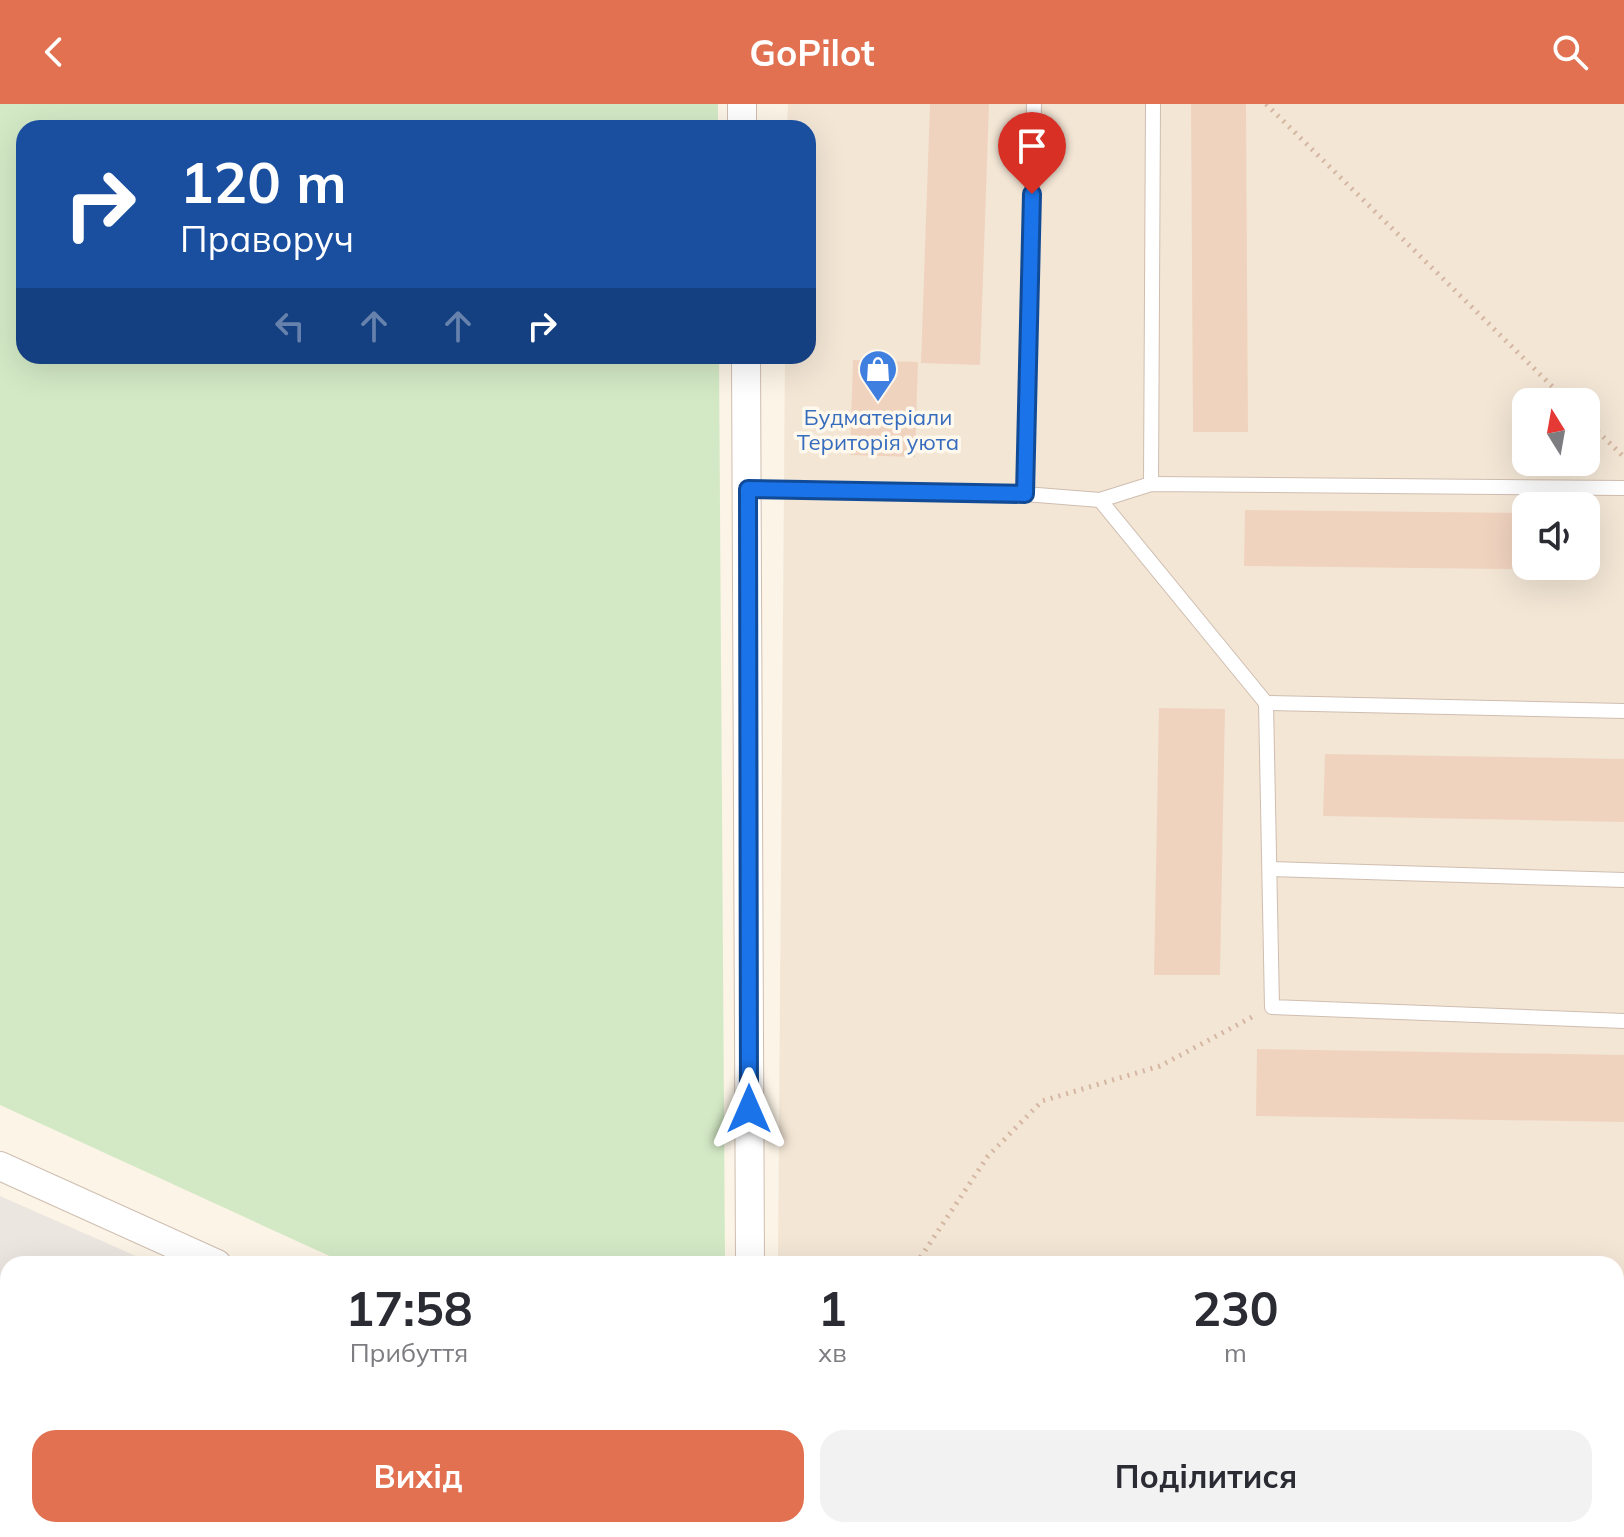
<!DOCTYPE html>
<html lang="uk">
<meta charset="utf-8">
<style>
:root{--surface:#fff;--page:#f2f2f3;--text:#2b2b33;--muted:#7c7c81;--accent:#e17150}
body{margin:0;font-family:Mulish,sans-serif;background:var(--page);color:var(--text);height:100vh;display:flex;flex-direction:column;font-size:30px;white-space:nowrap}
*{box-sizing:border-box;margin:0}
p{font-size:26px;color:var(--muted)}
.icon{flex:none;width:44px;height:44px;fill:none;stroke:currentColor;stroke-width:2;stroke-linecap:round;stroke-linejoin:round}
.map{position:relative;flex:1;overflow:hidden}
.drawer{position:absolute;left:0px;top:1152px;width:1624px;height:282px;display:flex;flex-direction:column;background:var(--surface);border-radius:24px 24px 0 0;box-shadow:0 8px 32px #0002}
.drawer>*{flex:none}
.top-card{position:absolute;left:16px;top:16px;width:800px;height:244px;border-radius:24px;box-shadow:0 8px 32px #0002;background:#1a4fa0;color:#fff;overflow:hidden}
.needle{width:52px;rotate:349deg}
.tools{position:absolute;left:1512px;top:284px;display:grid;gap:16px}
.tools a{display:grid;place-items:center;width:88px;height:88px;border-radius:16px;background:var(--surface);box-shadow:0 8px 32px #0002;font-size:40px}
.pin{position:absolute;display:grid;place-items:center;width:68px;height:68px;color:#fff;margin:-82px -34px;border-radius:50% 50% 50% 0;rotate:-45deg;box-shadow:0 0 8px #0007}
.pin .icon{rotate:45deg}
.me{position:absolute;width:88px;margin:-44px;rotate:0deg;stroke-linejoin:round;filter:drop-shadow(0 0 6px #0008)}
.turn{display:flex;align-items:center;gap:28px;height:168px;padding:0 32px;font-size:36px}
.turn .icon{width:104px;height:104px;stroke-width:2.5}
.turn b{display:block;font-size:56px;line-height:68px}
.lanes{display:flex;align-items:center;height:76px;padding:0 32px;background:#0003;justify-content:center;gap:40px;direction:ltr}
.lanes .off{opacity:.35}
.eta{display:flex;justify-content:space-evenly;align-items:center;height:136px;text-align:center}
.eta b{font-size:48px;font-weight:700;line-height:56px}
.primary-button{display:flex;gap:16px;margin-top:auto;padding:16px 32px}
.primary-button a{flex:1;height:92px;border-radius:24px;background:var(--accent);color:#fff;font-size:32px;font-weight:700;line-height:92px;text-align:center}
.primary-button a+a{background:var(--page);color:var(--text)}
header{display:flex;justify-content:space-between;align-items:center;height:104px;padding:0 32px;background:var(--accent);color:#fff;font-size:36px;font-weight:700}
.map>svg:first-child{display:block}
.residential{fill:#f3e6d5;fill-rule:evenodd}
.industrial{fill:#ece6e0}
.green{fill:#d3e9c5}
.building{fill:#f0d3bf}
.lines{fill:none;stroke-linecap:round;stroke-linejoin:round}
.service-casing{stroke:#cfbeb0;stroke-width:16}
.minor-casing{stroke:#cfbeb0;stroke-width:30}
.path{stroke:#d5b6a2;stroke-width:5;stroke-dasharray:2 6;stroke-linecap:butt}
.service{stroke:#fff;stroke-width:14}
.minor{stroke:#fff;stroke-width:28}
.route-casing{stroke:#114b97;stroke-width:20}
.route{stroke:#1a73e8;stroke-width:14}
.labels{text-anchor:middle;stroke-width:7;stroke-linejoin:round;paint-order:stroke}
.shop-label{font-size:22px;fill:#366cbe;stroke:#fef8ed}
</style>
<header><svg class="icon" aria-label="back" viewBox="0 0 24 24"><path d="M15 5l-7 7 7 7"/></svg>GoPilot<svg class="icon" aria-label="search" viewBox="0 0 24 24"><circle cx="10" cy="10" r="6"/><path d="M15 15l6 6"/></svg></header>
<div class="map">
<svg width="1624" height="1433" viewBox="0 0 1624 1433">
<rect width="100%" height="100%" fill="#fcf4e6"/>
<path class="residential" d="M 788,0 L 1624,0 L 1624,1433 L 894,1433 L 873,1426 L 1616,1426 L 1616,1160 L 778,1160 L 785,252 L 808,252 L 808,24 L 787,24 ZM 1526,298 L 1586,298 L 1586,358 L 1526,358 ZM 1526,402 L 1586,402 L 1586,462 L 1526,462 Z"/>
<polygon class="industrial" points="0,1092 154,1160 8,1160 8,1426 682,1426 682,1433 0,1433"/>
<polygon class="green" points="0,0 718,0 718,24 24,24 24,252 719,252 725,1160 347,1160 0,1001"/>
<g class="building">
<polygon points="930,0 989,0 980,261 921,259"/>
<polygon points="1191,0 1246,0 1248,328 1193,328"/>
<polygon points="853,256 918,258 915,353 850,351"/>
<polygon points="1245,406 1526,409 1526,462 1586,462 1586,410 1600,410 1599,466 1244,462"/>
<polygon points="1159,604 1225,605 1220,871 1154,871"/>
<polygon points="1325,650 1624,655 1624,718 1323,712"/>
<polygon points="1257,945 1624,951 1624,1018 1256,1012"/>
<polygon points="8,1193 8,1315 0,1312 0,1213"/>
<polygon points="394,1426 598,1426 596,1433 392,1433"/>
</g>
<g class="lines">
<defs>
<g id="service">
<polyline points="1151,380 1153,0"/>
<polyline points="748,385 1025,390 1100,396 1151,380 1624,384"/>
<polyline points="1025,390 1034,0"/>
<polyline points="1100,396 1266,599 1272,903 1624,917"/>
<polyline points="1266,599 1624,607"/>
<polyline points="1270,765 1624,776"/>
</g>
<g id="minor">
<polyline points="742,0 742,24"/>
<polyline points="746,252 750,1160"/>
<polyline points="0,1062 217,1160"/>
<polyline points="767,1426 771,1433"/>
</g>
</defs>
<use href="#service" class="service-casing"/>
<use href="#minor" class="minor-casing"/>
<g class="path">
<polyline points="1266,0 1568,298"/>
<polyline points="1586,316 1624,353"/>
<polyline points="916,1160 988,1052 1042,997 1160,962 1254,912"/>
</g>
<use href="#service" class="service"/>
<use href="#minor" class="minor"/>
</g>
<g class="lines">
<defs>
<polyline id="route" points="749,1005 748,385 1025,390 1032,90"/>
</defs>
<use href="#route" class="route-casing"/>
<use href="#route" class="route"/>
</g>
<defs>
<symbol id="shop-pin" viewBox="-11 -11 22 30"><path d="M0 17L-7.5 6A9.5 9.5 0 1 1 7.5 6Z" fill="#3f7fe0" stroke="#fef8ed"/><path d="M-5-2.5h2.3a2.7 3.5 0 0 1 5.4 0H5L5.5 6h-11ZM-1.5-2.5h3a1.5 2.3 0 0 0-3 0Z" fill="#fff"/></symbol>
</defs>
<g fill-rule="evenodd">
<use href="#shop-pin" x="856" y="243" width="44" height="60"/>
</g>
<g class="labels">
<g class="shop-label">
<text x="878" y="321">Будматеріали<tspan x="878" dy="25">Територія уюта</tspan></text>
</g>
</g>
</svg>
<div class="tools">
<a><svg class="needle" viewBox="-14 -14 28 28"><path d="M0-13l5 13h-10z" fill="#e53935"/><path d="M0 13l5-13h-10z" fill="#7c7c81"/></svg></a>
<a><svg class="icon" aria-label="sound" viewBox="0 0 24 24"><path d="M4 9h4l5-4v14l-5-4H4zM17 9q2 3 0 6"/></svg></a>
</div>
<div class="pin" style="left:1032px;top:90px;background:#d93025"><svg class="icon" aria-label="arrive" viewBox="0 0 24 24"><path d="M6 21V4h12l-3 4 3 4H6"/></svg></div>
<svg class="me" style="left:749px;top:1005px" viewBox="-20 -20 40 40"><path d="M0-17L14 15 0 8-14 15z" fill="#1a73e8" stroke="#fff" stroke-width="4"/></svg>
<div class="top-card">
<div class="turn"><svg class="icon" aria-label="right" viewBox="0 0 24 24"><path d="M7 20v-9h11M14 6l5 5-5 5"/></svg><div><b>120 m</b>Праворуч</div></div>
<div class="lanes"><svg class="icon off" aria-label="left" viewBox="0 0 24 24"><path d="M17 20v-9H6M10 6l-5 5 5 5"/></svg><svg class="icon off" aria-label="ahead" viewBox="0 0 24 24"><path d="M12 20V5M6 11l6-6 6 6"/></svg><svg class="icon off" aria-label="ahead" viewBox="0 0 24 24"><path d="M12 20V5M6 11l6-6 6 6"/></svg><svg class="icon" aria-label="right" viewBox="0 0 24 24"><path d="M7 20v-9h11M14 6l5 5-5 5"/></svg></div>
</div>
<section class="drawer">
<div class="eta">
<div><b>17:58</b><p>Прибуття</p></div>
<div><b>1</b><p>хв</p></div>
<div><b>230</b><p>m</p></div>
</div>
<div class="primary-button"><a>Вихід</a><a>Поділитися</a></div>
</section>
</div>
